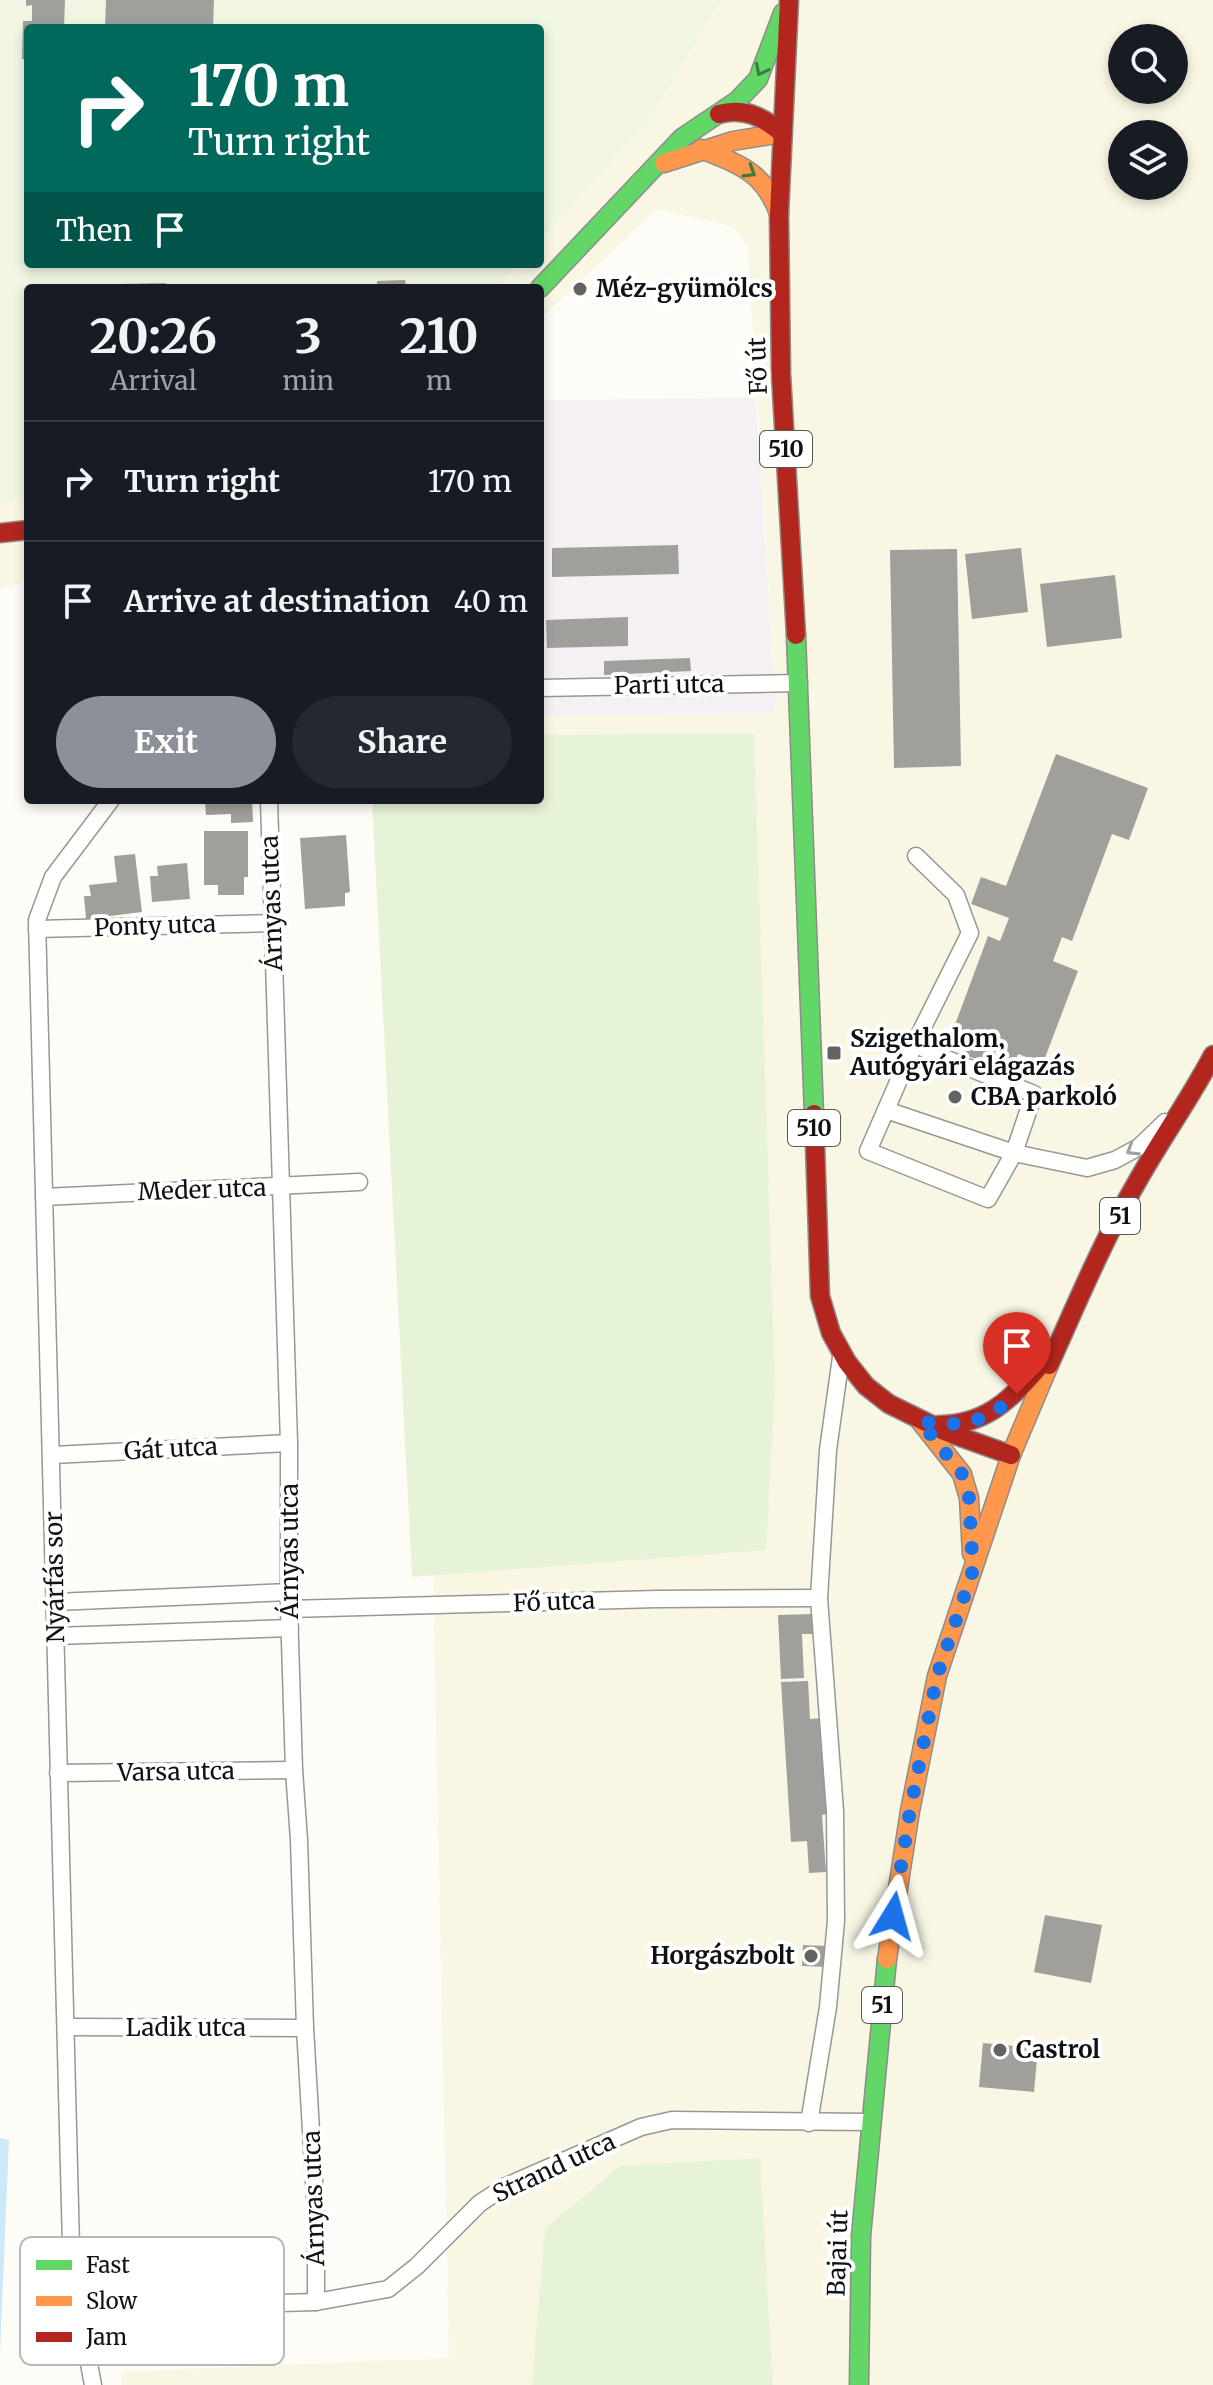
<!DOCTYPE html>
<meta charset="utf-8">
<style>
:root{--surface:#171b24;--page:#242831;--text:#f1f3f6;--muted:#9ea1a6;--line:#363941;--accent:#8c9099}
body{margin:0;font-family:Merriweather,serif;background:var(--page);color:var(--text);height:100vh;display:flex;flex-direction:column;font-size:30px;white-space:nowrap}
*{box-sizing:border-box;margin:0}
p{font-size:26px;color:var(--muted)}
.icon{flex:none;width:44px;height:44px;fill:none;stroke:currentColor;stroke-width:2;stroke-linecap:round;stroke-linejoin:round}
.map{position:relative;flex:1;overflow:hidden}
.details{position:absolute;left:24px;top:284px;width:520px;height:520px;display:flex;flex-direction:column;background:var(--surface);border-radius:8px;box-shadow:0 4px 12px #0003}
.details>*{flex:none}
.top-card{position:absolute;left:24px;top:24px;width:520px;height:244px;border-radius:8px;box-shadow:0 4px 12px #0003;background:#00695c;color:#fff;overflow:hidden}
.buttons{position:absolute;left:1108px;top:24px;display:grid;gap:16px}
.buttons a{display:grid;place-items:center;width:80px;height:80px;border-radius:50%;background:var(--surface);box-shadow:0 4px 12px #0003;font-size:40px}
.pin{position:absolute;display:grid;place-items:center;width:68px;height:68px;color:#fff;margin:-82px -34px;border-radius:50% 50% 50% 0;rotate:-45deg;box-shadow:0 0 8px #0007}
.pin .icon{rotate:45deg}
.me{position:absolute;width:88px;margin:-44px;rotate:8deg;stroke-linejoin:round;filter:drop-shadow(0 0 6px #0008)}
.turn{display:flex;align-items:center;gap:28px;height:168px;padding:0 32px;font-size:36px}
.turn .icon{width:104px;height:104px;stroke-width:2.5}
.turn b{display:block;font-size:56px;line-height:68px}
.then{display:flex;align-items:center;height:76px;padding:0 32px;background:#0003;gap:16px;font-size:30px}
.eta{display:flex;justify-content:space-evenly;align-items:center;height:136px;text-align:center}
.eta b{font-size:48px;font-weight:700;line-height:56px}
.cta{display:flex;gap:16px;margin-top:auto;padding:16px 32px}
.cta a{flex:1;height:92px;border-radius:48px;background:var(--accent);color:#fff;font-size:32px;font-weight:700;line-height:92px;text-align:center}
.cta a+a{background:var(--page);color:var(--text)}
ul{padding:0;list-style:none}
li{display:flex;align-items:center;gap:24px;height:120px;padding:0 32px;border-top:2px solid var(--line)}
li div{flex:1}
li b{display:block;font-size:30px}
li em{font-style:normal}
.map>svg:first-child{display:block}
.industrial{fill:#f5f0f3}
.farmland{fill:#f9f7e4;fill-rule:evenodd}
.green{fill:#e7f3d7}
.pitch{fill:#f0f6e1}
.water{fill:#cde8f7}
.building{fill:#a19f9c}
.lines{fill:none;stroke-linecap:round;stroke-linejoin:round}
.street-casing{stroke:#979795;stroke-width:19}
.fast-casing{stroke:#8e8d8b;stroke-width:21}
.slow-casing{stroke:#8e8d8b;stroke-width:21}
.jam-casing{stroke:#8e8d8b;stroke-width:21}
.street{stroke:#fffffe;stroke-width:16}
.fast{stroke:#63d668;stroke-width:18}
.slow{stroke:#ff974d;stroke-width:18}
.jam{stroke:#b3261e;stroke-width:18}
.oneway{stroke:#3e7d41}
.oneway2{stroke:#a0a09f}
.route{stroke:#1a73e8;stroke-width:14;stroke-dasharray:0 25.2}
.poi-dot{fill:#646362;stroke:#fff;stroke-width:3}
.labels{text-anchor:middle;stroke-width:8;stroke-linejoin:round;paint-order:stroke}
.shield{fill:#fff;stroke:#585858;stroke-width:2}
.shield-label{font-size:22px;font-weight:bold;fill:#111}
.poi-label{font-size:24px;font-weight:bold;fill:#111;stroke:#fff;text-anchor:start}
.street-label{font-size:24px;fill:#111;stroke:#fff}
.key{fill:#fff;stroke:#b8b8b8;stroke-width:2}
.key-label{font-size:22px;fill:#111}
</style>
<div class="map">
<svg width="1213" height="2385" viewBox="0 0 1213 2385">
<rect width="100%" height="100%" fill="#fdfcf7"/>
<polygon class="industrial" points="756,398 776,714 540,716 540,400"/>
<g class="farmland">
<path d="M 721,0 L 1213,0 L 1213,2385 L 122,2385 L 122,2372 L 449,2358 L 417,800 L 540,800 L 540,716 L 776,714 L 748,247 L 734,227 L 657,209 L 540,319 L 540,288 L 496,288 L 518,264 L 540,264 L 540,240 L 648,121 ZM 1122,38 L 1174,38 L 1174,90 L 1122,90 ZM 1122,134 L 1174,134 L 1174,186 L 1122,186 Z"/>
<polygon points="28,496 28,581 0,589 0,503"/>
</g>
<g class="green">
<polygon points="754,733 775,1387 766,1550 412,1577 372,800 540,800 540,735"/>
<polygon points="760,2158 773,2385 532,2385 545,2228 620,2166"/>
</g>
<polygon class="pitch" points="0,0 721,0 648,121 540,240 540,28 28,28 28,264 518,264 496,288 28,288 28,496 0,503"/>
<polygon class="water" points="0,2138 9,2140 0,2353"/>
<g class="building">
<polygon points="26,0 65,0 64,28 28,28 28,60 22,59 23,21 32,21 32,5 26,6"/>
<polygon points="106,0 214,0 213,28 105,28"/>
<polygon points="405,280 406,288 377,288 377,281"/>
<polygon points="582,280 589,287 579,298 571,291"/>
<polygon points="166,283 166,288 119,288 119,284"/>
<polygon points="678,545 679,574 552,577 552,548"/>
<polygon points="1021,548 1028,612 972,619 965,554"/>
<polygon points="957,549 961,766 894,768 890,550"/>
<polygon points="1115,575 1122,638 1047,647 1040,584"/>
<polygon points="628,617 628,646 547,648 546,620"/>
<polygon points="690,658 691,671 604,675 604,661"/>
<polygon points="1056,754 1148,788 1129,840 1112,834 1072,941 1062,937 1053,961 1078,971 1043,1063 1018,1054 1011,1072 962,1054 969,1036 953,1030 988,936 1000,941 1009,918 971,904 981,877 1006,886"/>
<polygon points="205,800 252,800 253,822 231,823 231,814 206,815"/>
<polygon points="204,831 248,831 248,877 244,877 244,895 218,895 218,885 204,885"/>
<polygon points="346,835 350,892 345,893 345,906 305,909 300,838"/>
<polygon points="135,854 142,912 86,919 84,896 91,896 89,885 117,882 114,856"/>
<polygon points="187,863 190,899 152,902 150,876 158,876 157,866"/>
<polygon points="814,1614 815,1634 802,1634 804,1678 781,1679 778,1615"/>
<polygon points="808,1681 810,1719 823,1718 827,1814 822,1815 826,1872 809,1873 807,1841 791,1842 781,1682"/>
<polygon points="1045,1915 1102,1925 1091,1983 1034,1972"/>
<polygon points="803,1945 828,1946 827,1967 802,1966"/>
<polygon points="983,2043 1038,2048 1034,2092 979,2087"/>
</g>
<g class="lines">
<defs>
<g id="street">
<polyline points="540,688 799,683"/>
<polyline points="269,800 289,1443 289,1609 294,1770 299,1840 305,2028 316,2216 316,2302"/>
<polyline points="37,929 273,923"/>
<polyline points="915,1043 932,1053 1034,1094 1014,1153 988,1199 868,1151 915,1043 970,933 956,895 916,856"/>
<polyline points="886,1110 1014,1153 1087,1168 1115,1160 1139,1147 1165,1122"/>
<polyline points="44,1197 359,1182"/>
<polyline points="53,1455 289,1443"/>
<polyline points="55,1602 289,1592"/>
<polyline points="289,1609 657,1599 819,1598"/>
<polyline points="56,1636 290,1628"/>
<polyline points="58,1773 294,1770"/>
<polyline points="67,2027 305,2028"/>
<polyline points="809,2123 828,2007 836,1921 835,1811 819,1598 828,1450 841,1357"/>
<polyline points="79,2309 316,2302 388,2289 417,2266 480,2203 506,2186 641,2127 672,2120 871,2122"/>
<polyline points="93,2385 79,2309 71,2246 37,920 53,877 111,800"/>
</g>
<g id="fast">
<polyline points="540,288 682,138 737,101 758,79 783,13"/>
<polyline points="796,635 814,1114"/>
<polyline points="859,2385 861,2236 887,1959"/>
</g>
<g id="slow">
<path d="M 701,149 C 740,165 763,171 779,213"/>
<polyline points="664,163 733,141 782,133"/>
<polyline points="920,1421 962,1474 969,1498 972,1554"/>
<polyline points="887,1959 910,1811 937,1676 1011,1455 1049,1365"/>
</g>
<g id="jam">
<polyline points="789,0 779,214 781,374 796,635"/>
<path d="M 719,114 C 744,107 763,117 782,133"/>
<polyline points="0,533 28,530"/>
<polyline points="814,1114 820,1296 831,1333 847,1362 866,1386 889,1404 944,1431 1011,1455"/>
<path d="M 1049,1365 C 1077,1303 1103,1240 1137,1182 C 1161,1139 1190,1099 1213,1055"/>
<path d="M 939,1425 C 984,1425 1010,1401 1038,1368"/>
</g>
</defs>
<use href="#street" class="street-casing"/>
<use href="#fast" class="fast-casing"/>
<use href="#slow" class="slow-casing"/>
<use href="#jam" class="jam-casing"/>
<use href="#street" class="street"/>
<use href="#fast" class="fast"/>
<use href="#slow" class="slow"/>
<use href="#jam" class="jam"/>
</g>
<defs><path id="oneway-chevron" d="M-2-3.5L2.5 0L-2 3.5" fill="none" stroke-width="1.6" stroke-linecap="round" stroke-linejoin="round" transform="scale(2)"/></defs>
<g class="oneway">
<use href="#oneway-chevron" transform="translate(761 70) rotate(117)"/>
<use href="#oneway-chevron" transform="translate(750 172) rotate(31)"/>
</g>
<use class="oneway2" href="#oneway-chevron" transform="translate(1132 1150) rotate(148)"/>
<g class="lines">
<path class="route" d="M 893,1916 L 910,1811 L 937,1676 L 973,1570 L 969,1498 L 962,1474 L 920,1421 C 962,1428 985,1423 1017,1394"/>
</g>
<g class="poi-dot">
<circle cx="580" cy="289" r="8"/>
<rect x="826" y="1045" width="16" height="16" rx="4"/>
<circle cx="955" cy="1097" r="8"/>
<circle cx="811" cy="1956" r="8"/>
<circle cx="1000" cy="2050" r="8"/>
</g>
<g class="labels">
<g class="shield">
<rect x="760" y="431" width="52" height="36" rx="6"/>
<rect x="788" y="1110" width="52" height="36" rx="6"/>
<rect x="1100" y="1198" width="40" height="36" rx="6"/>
<rect x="862" y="1987" width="40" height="36" rx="6"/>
</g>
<g class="shield-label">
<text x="786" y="457">510</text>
<text x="814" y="1136">510</text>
<text x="1120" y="1224">51</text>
<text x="882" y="2013">51</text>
</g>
<g class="poi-label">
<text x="596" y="297">Méz-gyümölcs</text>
<text x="850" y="1047">Szigethalom,<tspan x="850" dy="28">Autógyári elágazás</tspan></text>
<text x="971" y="1105">CBA parkoló</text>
<text x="795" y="1964" text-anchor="end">Horgászbolt</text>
<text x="1016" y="2058">Castrol</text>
</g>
<g class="street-label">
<text transform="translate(758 366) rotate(-92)" y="8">Fő út</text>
<text transform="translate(669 685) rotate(-1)" y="8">Parti utca</text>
<text transform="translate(272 903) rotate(-92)" y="8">Árnyas utca</text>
<text transform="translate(155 926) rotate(-2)" y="8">Ponty utca</text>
<text transform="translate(202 1190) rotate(-2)" y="8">Meder utca</text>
<text transform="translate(171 1449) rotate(-3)" y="8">Gát utca</text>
<text transform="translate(290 1551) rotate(-90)" y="8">Árnyas utca</text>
<text transform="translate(55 1577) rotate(-91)" y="8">Nyárfás sor</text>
<text transform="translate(554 1602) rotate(-2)" y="8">Fő utca</text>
<text transform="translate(176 1772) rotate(-1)" y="8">Varsa utca</text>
<text x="186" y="2036">Ladik utca</text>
<text transform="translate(554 2168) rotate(-25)" y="8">Strand utca</text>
<text transform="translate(314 2198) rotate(-92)" y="8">Árnyas utca</text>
<text transform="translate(838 2253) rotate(-88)" y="8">Bajai út</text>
</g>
</g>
<rect x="20" y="2237" width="264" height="128" rx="12" class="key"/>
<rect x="36" y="2260" width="36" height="10" fill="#63d668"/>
<rect x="36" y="2296" width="36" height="10" fill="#ff974d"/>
<rect x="36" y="2332" width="36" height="10" fill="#b3261e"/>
<g class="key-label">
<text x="86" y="2273">Fast</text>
<text x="86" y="2309">Slow</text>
<text x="86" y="2345">Jam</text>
</g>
</svg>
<div class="buttons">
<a><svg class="icon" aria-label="search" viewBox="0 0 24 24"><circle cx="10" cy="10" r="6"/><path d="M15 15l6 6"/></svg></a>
<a><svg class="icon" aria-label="layers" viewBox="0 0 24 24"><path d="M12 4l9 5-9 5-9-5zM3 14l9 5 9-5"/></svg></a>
</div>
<div class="pin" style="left:1017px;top:1394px;background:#d93025"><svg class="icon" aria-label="arrive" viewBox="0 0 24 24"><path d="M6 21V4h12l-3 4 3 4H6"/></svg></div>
<svg class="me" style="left:893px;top:1916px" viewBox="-20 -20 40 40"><path d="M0-17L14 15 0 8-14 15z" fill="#1a73e8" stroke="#fff" stroke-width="4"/></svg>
<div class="top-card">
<div class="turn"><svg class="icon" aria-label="right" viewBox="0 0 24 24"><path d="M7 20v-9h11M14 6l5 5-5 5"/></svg><div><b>170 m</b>Turn right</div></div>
<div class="then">Then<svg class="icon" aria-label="arrive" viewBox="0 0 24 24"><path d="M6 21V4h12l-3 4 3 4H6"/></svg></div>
</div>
<section class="details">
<div class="eta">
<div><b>20:26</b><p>Arrival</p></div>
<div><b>3</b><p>min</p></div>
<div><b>210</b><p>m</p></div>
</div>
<ul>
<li><svg class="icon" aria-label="right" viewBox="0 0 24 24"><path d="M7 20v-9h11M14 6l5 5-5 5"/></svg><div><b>Turn right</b></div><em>170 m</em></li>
<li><svg class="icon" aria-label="arrive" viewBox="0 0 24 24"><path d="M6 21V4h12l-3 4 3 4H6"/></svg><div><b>Arrive at destination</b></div><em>40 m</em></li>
</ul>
<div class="cta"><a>Exit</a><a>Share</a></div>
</section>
</div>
